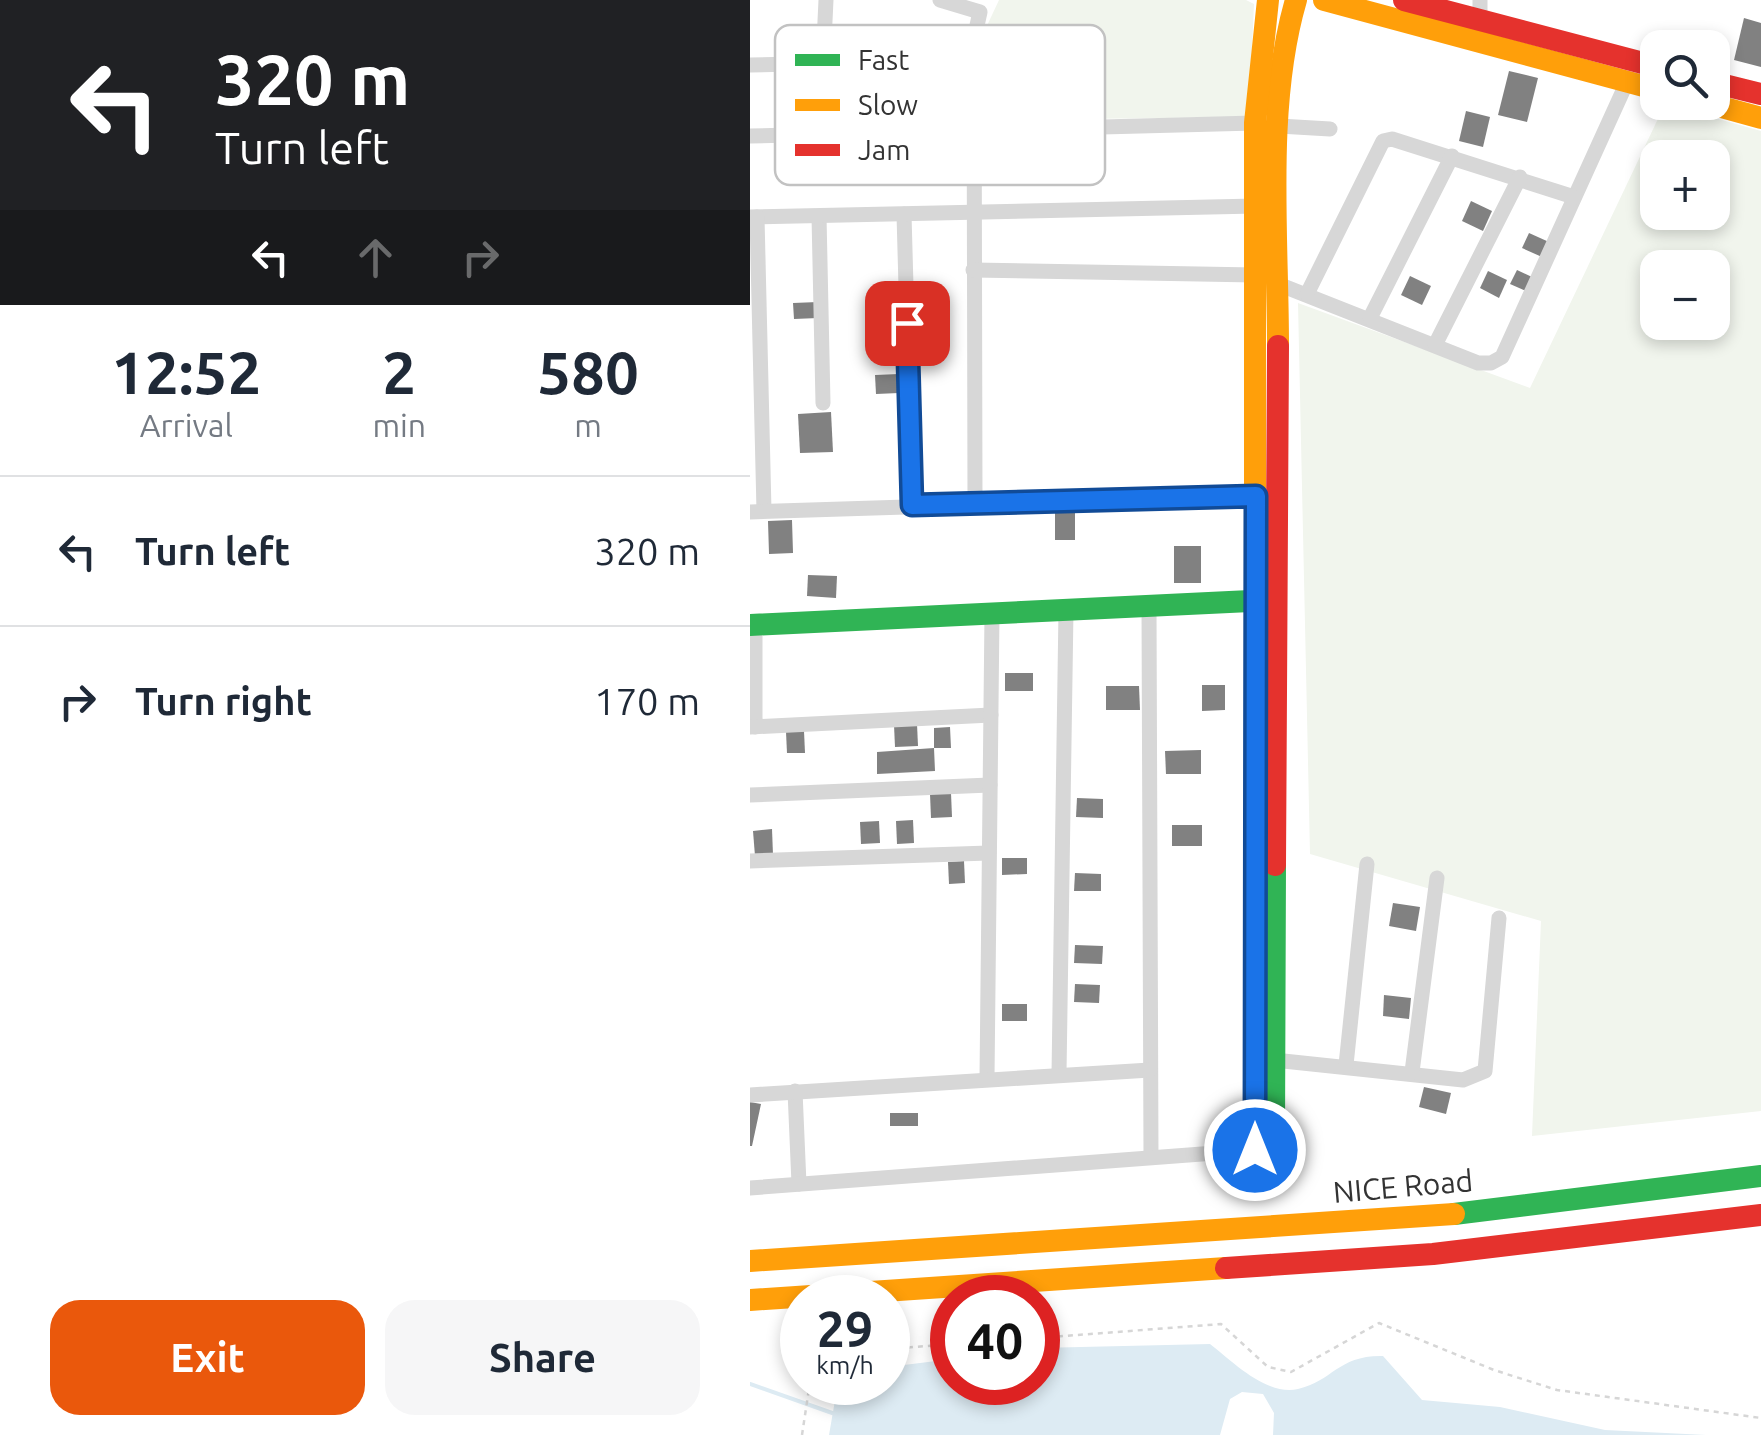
<!DOCTYPE html>
<meta charset="utf-8">
<style>
:root{--surface:#fff;--page:#f6f6f7;--text:#1f2937;--muted:#747a83;--line:#e0e1e3;--accent:#ea580c}
body{margin:0;font-family:Ubuntu,sans-serif;background:var(--page);color:var(--text);height:100vh;display:flex;flex-direction:column;font-size:38px;white-space:nowrap}
*{box-sizing:border-box;margin:0}
p{font-size:32px;color:var(--muted)}
.icon{flex:none;width:55px;height:55px;fill:none;stroke:currentColor;stroke-width:2;stroke-linecap:round;stroke-linejoin:round}
.map{position:relative;flex:1;overflow:hidden}
.details{display:flex;flex-direction:column;background:var(--surface);width:750px}
.details>*{flex:none}
.hud{background:#202124;color:#fff;overflow:hidden}
.tools{position:absolute;left:890px;top:30px;display:grid;gap:20px}
.tools a{display:grid;place-items:center;width:90px;height:90px;border-radius:20px;background:var(--surface);box-shadow:0 5px 15px #0003;font-size:50px}
.speed{position:absolute;left:30px;top:1275px;display:flex;gap:20px;font-size:50px;font-weight:700;text-align:center}
.speed>*{display:grid;place-content:center;width:130px;height:130px;border-radius:50%;background:var(--surface);box-shadow:0 5px 15px #0003;line-height:1}
.speed small{font-size:25px;font-weight:400}
.speed .limit{border:15px solid #d22;background:#fff;color:#111}
.pin{position:absolute;display:grid;place-items:center;width:85px;height:85px;color:#fff;margin:-42px;border-radius:20px;box-shadow:0 5px 15px #0006}
.me{position:absolute;width:110px;margin:-55px;rotate:0deg;stroke-linejoin:round;filter:drop-shadow(0 0 8px #0008)}
.turn{display:flex;align-items:center;gap:35px;height:210px;padding:0 50px;font-size:45px}
.turn .icon{width:130px;height:130px;stroke-width:2.5}
.turn b{display:block;font-size:70px;line-height:85px}
.lanes{display:flex;align-items:center;height:95px;padding:0 50px;background:#0003;justify-content:center;gap:50px;direction:ltr}
.lanes .off{opacity:.35}
.eta{display:flex;justify-content:space-evenly;align-items:center;height:170px;text-align:center}
.eta b{font-size:60px;font-weight:600;line-height:70px}
.action{display:flex;gap:20px;margin-top:auto;padding:20px 50px}
.action a{flex:1;height:115px;border-radius:30px;background:var(--accent);color:#fff;font-size:40px;font-weight:600;line-height:115px;text-align:center}
.action a+a{background:var(--page);color:var(--text)}
ul{padding:0;list-style:none}
li{display:flex;align-items:center;gap:30px;height:150px;padding:0 50px;border-top:2px solid var(--line)}
li div{flex:1}
li b{display:block;font-size:38px}
li em{font-style:normal}
main{display:flex;flex:1;min-height:0}
.map>svg:first-child{display:block}
.green{fill:#f1f5ed;fill-rule:evenodd}
.water{fill:#ddebf3}
.lines{fill:none;stroke-linecap:round;stroke-linejoin:round}
.stream{stroke:#ddebf3;stroke-width:4}
.building{fill:#818181}
.path{stroke:#d6d6d6;stroke-width:2.5;stroke-dasharray:5 5;stroke-linecap:butt}
.street{stroke:#d7d7d7;stroke-width:15}
.fast{stroke:#30b455;stroke-width:22}
.slow{stroke:#ff9f0a;stroke-width:22}
.jam{stroke:#e5322d;stroke-width:22}
.route-casing{stroke:#114b97;stroke-width:25}
.route{stroke:#1a73e8;stroke-width:18}
.labels{text-anchor:middle;stroke-width:10;stroke-linejoin:round;paint-order:stroke}
.street-label{font-size:30px;fill:#333;stroke:#fff}
.key{fill:#fff;stroke:#c2c2c2;stroke-width:2.5}
.key-label{font-size:28px;fill:#333}
</style>
<main>
<section class="details">
<div class="hud">
<div class="turn"><svg class="icon" aria-label="left" viewBox="0 0 24 24"><path d="M17 20v-9H6M10 6l-5 5 5 5"/></svg><div><b>320 m</b>Turn left</div></div>
<div class="lanes"><svg class="icon" aria-label="left" viewBox="0 0 24 24"><path d="M17 20v-9H6M10 6l-5 5 5 5"/></svg><svg class="icon off" aria-label="ahead" viewBox="0 0 24 24"><path d="M12 20V5M6 11l6-6 6 6"/></svg><svg class="icon off" aria-label="right" viewBox="0 0 24 24"><path d="M7 20v-9h11M14 6l5 5-5 5"/></svg></div>
</div>
<div class="eta">
<div><b>12:52</b><p>Arrival</p></div>
<div><b>2</b><p>min</p></div>
<div><b>580</b><p>m</p></div>
</div>
<ul>
<li><svg class="icon" aria-label="left" viewBox="0 0 24 24"><path d="M17 20v-9H6M10 6l-5 5 5 5"/></svg><div><b>Turn left</b></div><em>320 m</em></li>
<li><svg class="icon" aria-label="right" viewBox="0 0 24 24"><path d="M7 20v-9h11M14 6l5 5-5 5"/></svg><div><b>Turn right</b></div><em>170 m</em></li>
</ul>
<div class="action"><a>Exit</a><a>Share</a></div>
</section>
<div class="map">
<svg width="1011" height="1435" viewBox="0 0 1011 1435">
<rect width="100%" height="100%" fill="#fff"/>
<g class="green">
<polygon points="249,0 496,0 504,4 499,117 235,120 234,32"/>
<path d="M 915,104 L 1011,131 L 1011,1111 L 782,1136 L 791,921 L 560,854 L 548,303 L 780,388 ZM 908,158 L 962,158 L 962,212 L 908,212 ZM 908,268 L 962,268 L 962,322 L 908,322 Z"/>
</g>
<path class="water" d="M 460,1344 C 482,1361 516,1396 548,1389 C 583,1381 588,1355 633,1356 L 672,1400 L 750,1407 L 855,1430 L 956,1435 L 523,1435 L 524,1413 L 513,1394 L 492,1392 L 480,1399 L 470,1435 L 79,1435 L 88,1383 L 138,1382 L 138,1367 L 202,1359 L 202,1382 L 288,1382 L 288,1348 Z"/>
<g class="lines">
<polyline class="stream" points="0,1384 85,1414"/>
</g>
<g class="building">
<polygon points="994,18 1011,23 1011,67 984,60"/>
<polygon points="759,71 788,78 777,122 748,115"/>
<polygon points="716,111 740,117 733,147 709,141"/>
<polygon points="721,201 742,211 733,231 712,221"/>
<polygon points="779,233 799,242 792,257 772,248"/>
<polygon points="767,270 782,277 776,291 760,284"/>
<polygon points="738,271 757,280 749,298 730,288"/>
<polygon points="660,276 681,286 672,305 651,295"/>
<polygon points="68,302 68,318 44,319 43,303"/>
<polygon points="149,374 149,393 126,394 125,375"/>
<polygon points="81,412 83,452 50,453 48,414"/>
<rect x="305" y="506" width="20" height="34"/>
<polygon points="42,520 43,553 19,554 18,521"/>
<rect x="424" y="546" width="27" height="37"/>
<polygon points="58,575 87,576 86,598 57,596"/>
<rect x="255" y="673" width="28" height="18"/>
<polygon points="452,685 475,685 475,710 452,711"/>
<polygon points="356,686 389,686 390,710 356,710"/>
<polygon points="167,724 168,746 145,747 144,725"/>
<polygon points="200,727 201,748 184,748 185,771 127,774 127,752 184,748 184,728"/>
<polygon points="54,731 55,753 37,753 36,732"/>
<polygon points="451,750 451,774 416,774 415,751"/>
<polygon points="201,793 202,817 181,818 180,794"/>
<polygon points="327,798 353,799 353,818 326,817"/>
<polygon points="163,820 164,843 147,844 146,821"/>
<polygon points="129,821 130,843 111,844 110,822"/>
<rect x="422" y="825" width="30" height="21"/>
<polygon points="22,829 23,855 5,856 3,831"/>
<polygon points="252,858 277,858 277,874 252,875"/>
<polygon points="214,861 215,883 199,884 198,862"/>
<polygon points="325,873 351,874 351,891 324,891"/>
<polygon points="643,903 670,907 666,931 639,926"/>
<polygon points="325,945 353,946 352,964 324,963"/>
<polygon points="325,984 350,985 349,1003 324,1002"/>
<polygon points="634,995 661,998 659,1019 633,1016"/>
<rect x="252" y="1004" width="25" height="17"/>
<polygon points="674,1087 701,1093 696,1114 669,1107"/>
<polygon points="0,1102 11,1104 2,1146 0,1146"/>
<rect x="140" y="1113" width="28" height="13"/>
</g>
<g class="lines">
<g class="path">
<polyline points="288,1338 471,1324 518,1367 541,1372 629,1323 744,1370 807,1390 1011,1418"/>
<polyline points="138,1349 202,1344"/>
<polyline points="52,1435 60,1382"/>
</g>
<g class="street">
<polyline points="190,0 230,12 224,39 225,502"/>
<polyline points="730,0 730,21"/>
<polyline points="73,63 76,0"/>
<polyline points="0,65 224,60"/>
<polyline points="529,126 580,129"/>
<polyline points="0,136 505,123"/>
<polyline points="154,214 162,505"/>
<polyline points="69,216 73,403"/>
<polyline points="0,217 506,206"/>
<polyline points="7,217 14,511"/>
<polyline points="223,270 505,275"/>
<polyline points="528,284 728,363 741,363 752,357 877,82"/>
<polyline points="557,294 633,141 642,139 824,197"/>
<polyline points="620,318 702,156"/>
<polyline points="685,345 770,177"/>
<polyline points="0,512 506,496"/>
<polyline points="399,606 401,1157"/>
<polyline points="5,625 5,727"/>
<polyline points="0,727 241,715"/>
<polyline points="0,795 240,785"/>
<polyline points="0,861 239,853"/>
<polyline points="524,1060 713,1080 735,1071 749,918"/>
<polyline points="596,1065 617,864"/>
<polyline points="662,1072 687,878"/>
<polyline points="309,1074 316,610"/>
<polyline points="237,1078 242,613"/>
<polyline points="45,1091 49,1184"/>
<polyline points="0,1095 400,1070"/>
<polyline points="0,1188 505,1150"/>
</g>
<g class="fast">
<polyline points="0,625 521,600"/>
<polyline points="505,768 505,1150 522,1142 524,1132 525,865"/>
<polyline points="704,1214 1011,1176"/>
</g>
<g class="slow">
<polyline points="574,0 908,90"/>
<polyline points="953,102 1011,118"/>
<path d="M 528,346 C 528,235 515,106 546,0"/>
<polyline points="505,768 505,123 518,0"/>
<polyline points="0,1261 704,1214"/>
<polyline points="0,1300 476,1268"/>
</g>
<g class="jam">
<polyline points="654,0 908,67"/>
<polyline points="962,82 1011,94"/>
<polyline points="525,865 528,346"/>
<polyline points="476,1268 683,1254 1011,1215"/>
</g>
</g>
<g class="lines">
<defs>
<polyline id="route" points="157,323 162,505 506,496 505,1150"/>
</defs>
<use href="#route" class="route-casing"/>
<use href="#route" class="route"/>
</g>
<g class="labels">
<g class="street-label">
<text transform="translate(653 1187) rotate(-5)" y="10">NICE Road</text>
</g>
</g>
<rect x="25" y="25" width="330" height="160" rx="15" class="key"/>
<rect x="45" y="54" width="45" height="12" fill="#30b455"/>
<rect x="45" y="99" width="45" height="12" fill="#ff9f0a"/>
<rect x="45" y="144" width="45" height="12" fill="#e5322d"/>
<g class="key-label">
<text x="108" y="70">Fast</text>
<text x="108" y="115">Slow</text>
<text x="108" y="160">Jam</text>
</g>
</svg>
<div class="tools">
<a><svg class="icon" aria-label="search" viewBox="0 0 24 24"><circle cx="10" cy="10" r="6"/><path d="M15 15l6 6"/></svg></a>
<a>+</a>
<a>−</a>
</div>
<div class="speed"><div>29<small>km/h</small></div><div class="limit">40</div></div>
<div class="pin" style="left:157px;top:323px;background:#d93025"><svg class="icon" aria-label="arrive" viewBox="0 0 24 24"><path d="M6 21V4h12l-3 4 3 4H6"/></svg></div>
<svg class="me" style="left:505px;top:1150px" viewBox="-20 -20 40 40"><circle r="17" fill="#1a73e8" stroke="#fff" stroke-width="3"/><path d="M0-11L8 9 0 5-8 9z" fill="#fff"/></svg>
</div>
</main>
